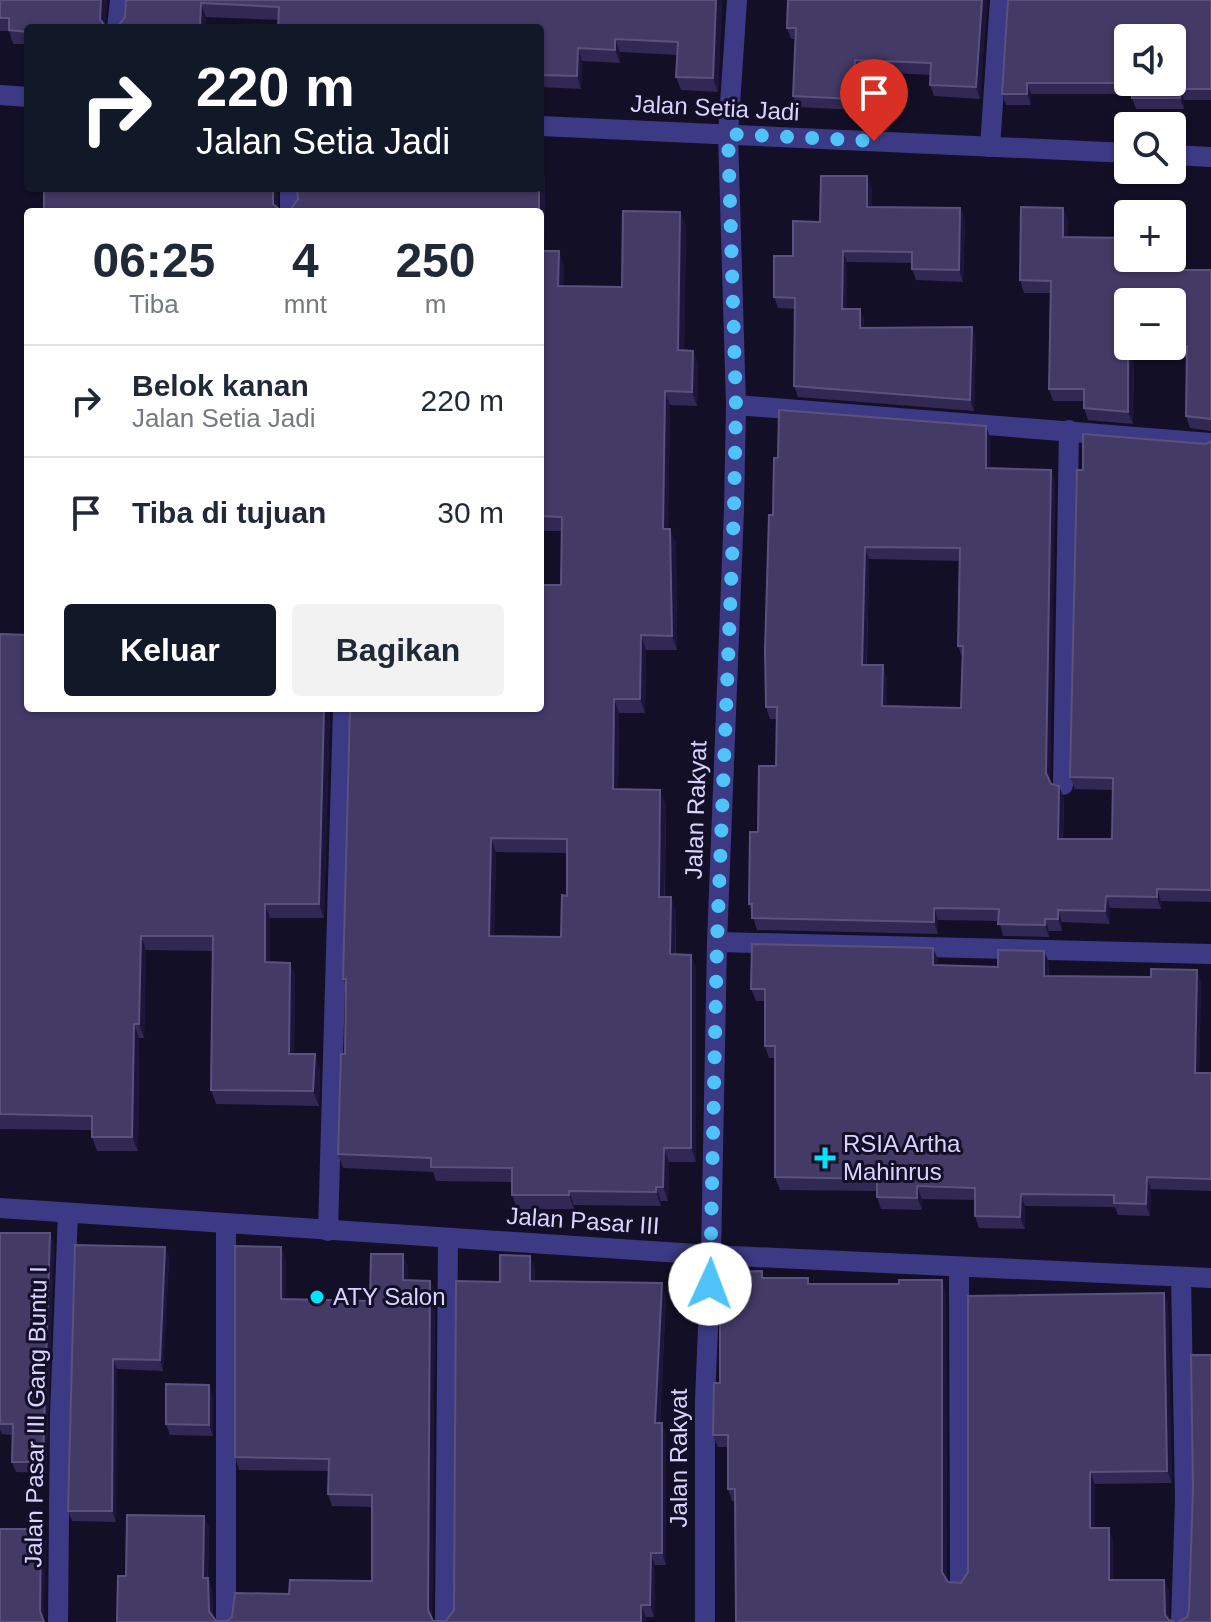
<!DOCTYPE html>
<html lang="id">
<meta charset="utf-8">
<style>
:root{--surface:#fff;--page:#f2f2f3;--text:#1f2937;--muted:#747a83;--line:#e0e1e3;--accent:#111827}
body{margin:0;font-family:Arial,sans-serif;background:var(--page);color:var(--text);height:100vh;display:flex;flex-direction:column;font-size:30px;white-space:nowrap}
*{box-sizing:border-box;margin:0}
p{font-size:26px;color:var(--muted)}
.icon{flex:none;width:44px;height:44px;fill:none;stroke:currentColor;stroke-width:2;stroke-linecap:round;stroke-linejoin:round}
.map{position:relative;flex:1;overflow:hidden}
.drawer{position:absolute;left:24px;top:208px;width:520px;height:504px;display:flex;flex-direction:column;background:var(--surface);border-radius:8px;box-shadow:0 2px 6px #0004}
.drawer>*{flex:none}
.top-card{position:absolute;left:24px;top:24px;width:520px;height:168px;border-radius:8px;box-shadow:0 2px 6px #0004;background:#111827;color:#fff;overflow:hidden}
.buttons{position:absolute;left:1114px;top:24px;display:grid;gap:16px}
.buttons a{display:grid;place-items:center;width:72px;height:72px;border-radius:8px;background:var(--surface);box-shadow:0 2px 6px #0004;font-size:40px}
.pin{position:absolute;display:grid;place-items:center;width:68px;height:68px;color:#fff;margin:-82px -34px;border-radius:50% 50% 50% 0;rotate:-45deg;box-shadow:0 0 8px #0007}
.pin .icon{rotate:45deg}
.me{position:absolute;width:88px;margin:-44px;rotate:2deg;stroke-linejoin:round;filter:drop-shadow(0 0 6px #0008)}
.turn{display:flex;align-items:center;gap:28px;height:168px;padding:0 40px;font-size:36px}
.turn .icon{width:104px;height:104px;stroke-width:2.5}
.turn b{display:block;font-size:56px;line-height:68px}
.eta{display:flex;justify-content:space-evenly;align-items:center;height:136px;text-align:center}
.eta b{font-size:48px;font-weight:700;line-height:56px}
.button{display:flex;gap:16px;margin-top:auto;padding:16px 40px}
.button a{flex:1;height:92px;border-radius:8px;background:var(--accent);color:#fff;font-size:32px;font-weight:700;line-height:92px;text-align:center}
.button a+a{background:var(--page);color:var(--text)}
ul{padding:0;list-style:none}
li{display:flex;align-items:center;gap:24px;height:112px;padding:0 40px;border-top:2px solid var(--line)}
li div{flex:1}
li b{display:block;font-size:30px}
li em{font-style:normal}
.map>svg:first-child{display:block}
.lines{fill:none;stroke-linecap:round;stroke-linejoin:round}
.minor{stroke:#3d3a85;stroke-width:20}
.wall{fill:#312854;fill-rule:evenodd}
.shaded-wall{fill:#1d163a}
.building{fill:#433a66;stroke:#5a527e;stroke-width:2;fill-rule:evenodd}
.route{stroke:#4fc3f7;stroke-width:14;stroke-dasharray:0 25.2}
.poi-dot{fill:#00e5ff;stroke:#130f26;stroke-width:3}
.labels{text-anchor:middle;stroke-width:6;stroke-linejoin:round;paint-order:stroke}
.street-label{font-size:24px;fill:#d9d4ff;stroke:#130f26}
.poi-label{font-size:24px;fill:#d9d4ff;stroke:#130f26;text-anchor:start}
</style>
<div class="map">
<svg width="1211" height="1622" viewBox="0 0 1211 1622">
<rect width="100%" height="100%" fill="#130f26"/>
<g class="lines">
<g class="minor">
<polyline points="117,28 120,0"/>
<polyline points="0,95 28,97"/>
<polyline points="540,126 1128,153"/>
<polyline points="990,147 1000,0"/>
<polyline points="1172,155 1211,157"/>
<polyline points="290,212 290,188"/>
<polyline points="736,405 1211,443"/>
<polyline points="1063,785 1069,430"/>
<polyline points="717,942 1211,954"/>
<polyline points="0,1208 711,1255 1211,1278"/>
<polyline points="226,1224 226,1622"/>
<polyline points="328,1231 343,708"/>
<polyline points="959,1267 960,1584"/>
<polyline points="1181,1277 1185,1500 1181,1622"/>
<polyline points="58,1622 60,1415 68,1213"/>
<polyline points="445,1622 448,1239"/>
<polyline points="705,1622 705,1401 711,1255 717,942 734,509 736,405 728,134 737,0"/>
</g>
</g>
<g class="wall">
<polygon points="0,0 107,0 105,26 117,27 125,17 126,0 722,0 718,92 681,90 676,77 677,55 620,52 620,63 582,61 581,89 540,87 540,28 278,20 206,17 205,28 28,28 28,44 13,44 9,31 0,31"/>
<polygon points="987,0 980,99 934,96 930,85 930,75 859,71 857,110 797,107 793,96 795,39 791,39 787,28"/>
<polygon points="1211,0 1211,100 1184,100 1184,109 1136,109 1132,98 1132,94 1031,94 1031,105 1006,105 1002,94"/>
<path d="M 540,164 L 545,178 L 544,251 L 564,265 L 563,286 L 622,287 L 680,212 L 686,226 L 684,350 L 693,351 L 698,365 L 697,406 L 670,405 L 668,529 L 676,543 L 677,650 L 646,650 L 645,713 L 619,713 L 618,789 L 666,804 L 665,897 L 676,911 L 676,954 L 691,955 L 696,969 L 696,1162 L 669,1162 L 668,1201 L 661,1201 L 661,1206 L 574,1205 L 574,1209 L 517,1209 L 512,1195 L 512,1182 L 436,1181 L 433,1172 L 343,1168 L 338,1154 L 345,1054 L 346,988 L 343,979 L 561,585 L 562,531 L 540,531 L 540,212 L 44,212 L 123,189 L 123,188 L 277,188 L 278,208 L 291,209 ZM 496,852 L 567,853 L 567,896 L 561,937 L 494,936 Z"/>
<polygon points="872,187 871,207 965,219 963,282 916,280 912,269 912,263 847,262 846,309 860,309 864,320 864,328 972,327 976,338 974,411 798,397 794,386 795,309 778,308 774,297 793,256"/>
<path d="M 1063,208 L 1068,220 L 1067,237 L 1179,239 L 1183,251 L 1183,270 L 1211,270 L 1211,431 L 1190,428 L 1186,416 L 1187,358 L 1134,357 L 1133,424 L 1088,420 L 1084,408 L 1084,401 L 1053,401 L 1049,389 L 1050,293 L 1024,293 L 1020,280 ZM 1172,302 L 1172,346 L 1128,346 Z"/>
<path d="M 986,426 L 990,438 L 990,468 L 1051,470 L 1055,482 L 1050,782 L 1051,784 L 1059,786 L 1064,798 L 1063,839 L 1112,839 L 1113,790 L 1075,789 L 1070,777 L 1083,470 L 1206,444 L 1211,441 L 1211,902 L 1161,901 L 1161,909 L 1110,908 L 1110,924 L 1062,922 L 1062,931 L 1049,931 L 1049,937 L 1003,936 L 999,921 L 938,920 L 938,934 L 757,930 L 749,904 L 758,832 L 776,766 L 776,719 L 770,719 L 766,707 L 773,515 ZM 869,559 L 960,561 L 958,646 L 962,657 L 961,708 L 887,706 L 887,678 L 867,665 Z"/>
<polygon points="0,634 330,708 324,918 270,918 270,962 290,963 295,977 294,1054 320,1068 319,1106 216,1104 211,1090 213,951 146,950 144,1038 139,1038 138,1151 97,1151 92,1137 92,1130 0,1129"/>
<polygon points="933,948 938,960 937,965 998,967 1044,951 1049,963 1049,976 1201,982 1199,1073 1211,1073 1211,1191 1151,1189 1150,1216 1118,1215 1115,1207 1025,1206 1025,1229 979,1228 975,1216 975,1200 922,1199 922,1210 881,1209 877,1197 877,1191 780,1190 775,1177 775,1058 769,1058 765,1046 765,1001 756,1001 751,989"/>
<polygon points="0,1233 50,1233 54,1244 46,1473 16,1472 12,1462 12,1435 2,1434 0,1430"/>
<polygon points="75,1245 165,1247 169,1257 163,1371 117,1369 116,1522 72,1521 68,1511"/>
<polygon points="530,1256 535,1268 535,1281 666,1296 660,1423 662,1423 666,1436 666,1565 655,1565 654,1617 646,1617 646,1622 117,1622 126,1576 204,1516 209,1528 208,1578 212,1590 213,1617 216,1621 227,1621 289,1594 372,1581 372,1507 332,1506 328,1494 328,1471 239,1470 235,1457 286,1259 285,1299 370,1301 408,1266 407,1280 430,1281 435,1293 432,1618 433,1621 446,1621 454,1610 500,1282"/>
<polygon points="762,1271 764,1278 808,1278 809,1284 946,1292 947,1580 948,1582 961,1583 1164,1293 1168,1305 1172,1483 1095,1484 1095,1528 1113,1540 1113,1580 1164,1580 1169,1592 736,1622 735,1501 732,1501 728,1489 728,1447 718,1447 713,1435 720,1383 720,1322 717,1312"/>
<polygon points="213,1396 213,1436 170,1435 166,1424"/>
</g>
<g class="shaded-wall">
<polygon points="101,0 107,0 105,28 100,19"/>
<polygon points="716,0 722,0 718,92 713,78"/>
<polygon points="982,0 987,0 980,99 976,87"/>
<polygon points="201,3 206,17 205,28 200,28"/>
<polygon points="615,39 620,52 620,63 615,50"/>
<polygon points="578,48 582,61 581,89 577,76"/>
<polygon points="855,60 859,71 857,110 853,99"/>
<polygon points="1027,83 1031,94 1031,105 1027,94"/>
<polygon points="1180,89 1184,100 1184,109 1180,98"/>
<polygon points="540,164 545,178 544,265 540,254"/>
<polygon points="867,176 872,187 871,218 867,207"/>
<polygon points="273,188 277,188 278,212 273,204"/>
<polygon points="960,208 965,219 963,282 959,270"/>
<polygon points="1063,208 1068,220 1067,249 1063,237"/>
<polygon points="680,212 686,226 684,364 678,350"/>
<polygon points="1179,239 1183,251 1183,282 1179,270"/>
<polygon points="559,251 564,265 563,300 558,286"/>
<polygon points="843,251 847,262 846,320 842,309"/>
<polygon points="860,309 864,320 864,339 860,328"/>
<polygon points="972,327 976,338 974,411 970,400"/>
<polygon points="1130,346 1134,357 1133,424 1128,412"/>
<polygon points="693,351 698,365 697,406 692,392"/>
<polygon points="665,391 670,405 668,543 663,529"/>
<polygon points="986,426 990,438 990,480 986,468"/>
<polygon points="1051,470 1055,482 1050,786 1046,773"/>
<polygon points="670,529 676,543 677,650 672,636"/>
<polygon points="865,547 869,559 866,678 862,665"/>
<polygon points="641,635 646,650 645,713 640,699"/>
<polygon points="883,665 887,678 887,718 882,706"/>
<polygon points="614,699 619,713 618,803 613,789"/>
<polygon points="324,708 330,708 324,918 319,904"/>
<polygon points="1059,786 1064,798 1062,851 1058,839"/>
<polygon points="660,790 666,804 664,911 659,897"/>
<polygon points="491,838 496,852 494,950 489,936"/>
<polygon points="1157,889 1161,901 1161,909 1157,897"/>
<polygon points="1106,896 1110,908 1110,924 1105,911"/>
<polygon points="671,897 676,911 675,968 670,954"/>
<polygon points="265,904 270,918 270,976 265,962"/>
<polygon points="934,908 938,920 938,934 934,922"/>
<polygon points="1058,910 1062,922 1062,931 1058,919"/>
<polygon points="1045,919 1049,931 1049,937 1045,925"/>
<polygon points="141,936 146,950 144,1038 139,1024"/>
<polygon points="933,948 938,960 937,977 933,965"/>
<polygon points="1044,951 1049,963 1048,988 1044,976"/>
<polygon points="691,955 696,969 696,1162 691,1148"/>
<polygon points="290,963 295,977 294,1068 289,1054"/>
<polygon points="1197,970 1201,982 1199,1085 1195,1073"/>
<polygon points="134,1024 139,1038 138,1151 132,1137"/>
<polygon points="315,1054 320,1068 319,1106 313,1091"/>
<polygon points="664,1148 669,1162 668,1201 663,1187"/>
<polygon points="1147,1177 1151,1189 1150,1216 1146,1204"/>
<polygon points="917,1186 922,1199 922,1210 917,1198"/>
<polygon points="656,1187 661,1201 661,1206 656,1192"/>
<polygon points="569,1191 574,1205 574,1209 569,1195"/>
<polygon points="1021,1194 1025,1206 1025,1229 1020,1217"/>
<polygon points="50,1233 54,1244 46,1473 43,1462"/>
<polygon points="165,1247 169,1257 163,1371 160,1360"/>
<polygon points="281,1247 286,1259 285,1311 281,1299"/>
<polygon points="403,1254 408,1266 407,1292 403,1280"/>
<polygon points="530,1256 535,1268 534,1293 530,1281"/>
<polygon points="942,1280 946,1292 947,1584 942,1572"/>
<polygon points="430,1281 435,1293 432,1622 428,1610"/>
<polygon points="662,1283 666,1296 659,1435 655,1423"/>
<polygon points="1164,1293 1168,1305 1172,1483 1167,1471"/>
<polygon points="113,1359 117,1369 116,1522 112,1511"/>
<polygon points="209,1385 213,1396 213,1436 209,1425"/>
<polygon points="662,1423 666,1436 666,1565 662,1553"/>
<polygon points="1090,1472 1095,1484 1095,1541 1090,1528"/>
<polygon points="204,1516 209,1528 207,1590 203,1578"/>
<polygon points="1109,1528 1113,1540 1113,1592 1109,1580"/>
<polygon points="41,1529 46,1542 44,1622 40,1611"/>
<polygon points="651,1553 655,1565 654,1617 650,1605"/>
<polygon points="208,1578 212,1590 213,1622 209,1611"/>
<polygon points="1164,1580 1169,1592 1169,1622 1165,1615"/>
<polygon points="641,1605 646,1617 646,1622 641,1622"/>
</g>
<g class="building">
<polygon points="0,0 101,0 100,19 105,26 117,27 125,17 126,0 716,0 713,78 676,77 678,42 615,39 615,50 578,48 577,76 540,75 540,28 278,28 279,7 201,3 200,28 28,28 28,32 9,30 9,18 0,18"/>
<polygon points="788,0 982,0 976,87 930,85 931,63 855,60 853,99 793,96 796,28 787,28"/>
<path d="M 1008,0 L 1211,0 L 1211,89 L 1180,89 L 1180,98 L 1132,98 L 1132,83 L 1027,83 L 1027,94 L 1002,94 ZM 1128,38 L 1172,38 L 1172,82 L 1128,82 Z"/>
<polygon points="821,176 867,176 867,207 960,208 959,270 912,269 912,252 843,251 842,309 860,309 860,328 972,327 970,400 794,386 795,298 774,297 774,256 793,256 793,221 820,222"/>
<polygon points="44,188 273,188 273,204 279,209 291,209 298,199 297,188 539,188 539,212 44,212"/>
<polygon points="1021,207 1063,208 1063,237 1128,238 1128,258 1172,258 1172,239 1179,239 1179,270 1211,270 1211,419 1186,416 1187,346 1172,345 1172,302 1128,302 1128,412 1084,408 1084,389 1049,389 1051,281 1020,280"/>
<path d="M 623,211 L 680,212 L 678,350 L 693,351 L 692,392 L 665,391 L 663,529 L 670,529 L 672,636 L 641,635 L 640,699 L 614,699 L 613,789 L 660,790 L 659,897 L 671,897 L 670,954 L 691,955 L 691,1148 L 664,1148 L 663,1187 L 656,1187 L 656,1192 L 569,1191 L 569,1195 L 512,1195 L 512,1168 L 431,1167 L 431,1158 L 338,1154 L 341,1054 L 345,1054 L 346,979 L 343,979 L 350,708 L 540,708 L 540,585 L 561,585 L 562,517 L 540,516 L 540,251 L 559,251 L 558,286 L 622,287 ZM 491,838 L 567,839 L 567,896 L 562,895 L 561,937 L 489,936 Z"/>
<path d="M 779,410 L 986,426 L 986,468 L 1051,470 L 1046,773 L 1051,784 L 1059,786 L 1058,839 L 1112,839 L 1113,778 L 1070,777 L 1077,470 L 1083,470 L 1083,434 L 1206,444 L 1211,441 L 1211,890 L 1157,889 L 1157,897 L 1106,896 L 1105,911 L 1058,910 L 1058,919 L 1045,919 L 1045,925 L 998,924 L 999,909 L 934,908 L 934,922 L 752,918 L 752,904 L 749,904 L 750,832 L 758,832 L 759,766 L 776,766 L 777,707 L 766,707 L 765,650 L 769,515 L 773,515 L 774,458 L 778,458 ZM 865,547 L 960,548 L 958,646 L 963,646 L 961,708 L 882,706 L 883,665 L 862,665 Z"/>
<polygon points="0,634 28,635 28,708 324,708 319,904 265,904 265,962 290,963 289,1054 315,1054 313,1091 211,1090 213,936 141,936 139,1024 134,1024 132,1137 92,1137 92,1116 0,1114"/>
<polygon points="752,944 933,948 933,965 998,967 998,950 1044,951 1044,976 1151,977 1151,969 1197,970 1195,1073 1211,1073 1211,1179 1147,1177 1146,1204 1114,1203 1114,1195 1021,1194 1020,1217 975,1216 975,1188 917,1186 917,1198 877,1197 877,1179 775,1177 775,1046 765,1046 765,989 751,989"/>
<polygon points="0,1233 50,1233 43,1462 12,1462 13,1424 0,1424"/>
<polygon points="75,1245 165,1247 160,1360 113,1359 112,1511 68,1511"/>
<polygon points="235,1246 281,1247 281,1299 370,1301 371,1254 403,1254 403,1280 430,1281 428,1610 433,1621 446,1621 454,1610 456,1281 500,1282 500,1255 530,1256 530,1281 662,1283 655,1423 662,1423 662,1553 651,1553 650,1605 641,1605 641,1622 117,1622 118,1576 126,1576 127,1515 204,1516 203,1578 208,1578 209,1611 216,1621 227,1621 232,1617 235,1593 289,1594 290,1580 372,1581 372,1495 328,1494 329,1459 235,1457"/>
<polygon points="762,1271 762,1278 808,1278 808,1284 899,1284 899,1280 942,1280 942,1572 948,1582 961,1583 968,1572 968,1296 1164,1293 1167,1471 1090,1472 1090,1528 1109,1528 1109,1580 1164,1580 1165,1615 1169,1620 1175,1622 736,1622 735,1489 728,1489 728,1435 713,1435 714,1383 720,1383 720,1312 717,1312 718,1272"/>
<polygon points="1191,1355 1211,1355 1211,1622 1178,1622 1187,1617 1189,1610 1193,1488"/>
<polygon points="166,1384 209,1385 209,1425 166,1424"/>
<polygon points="0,1529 41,1529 40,1611 44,1622 0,1622"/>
</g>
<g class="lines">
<polyline class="route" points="710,1284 717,942 734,509 736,405 728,134 874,141"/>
</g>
<g class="poi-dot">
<path d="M821 1146h8v8h8v8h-8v8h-8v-8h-8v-8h8z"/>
<circle cx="317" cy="1297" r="8"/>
</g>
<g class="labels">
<g class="street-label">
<text transform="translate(715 108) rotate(3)" y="8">Jalan Setia Jadi</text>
<text transform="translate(696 810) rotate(-88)" y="8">Jalan Rakyat</text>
<text transform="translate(583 1221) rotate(4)" y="8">Jalan Pasar III</text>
<text transform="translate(36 1417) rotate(-89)" y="8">Jalan Pasar III Gang Buntu I</text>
<text transform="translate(679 1458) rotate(-90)" y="8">Jalan Rakyat</text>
</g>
<g class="poi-label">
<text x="843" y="1152">RSIA Artha<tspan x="843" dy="28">Mahinrus</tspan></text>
<text x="333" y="1305">ATY Salon</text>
</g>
</g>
</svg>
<div class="buttons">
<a><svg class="icon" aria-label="sound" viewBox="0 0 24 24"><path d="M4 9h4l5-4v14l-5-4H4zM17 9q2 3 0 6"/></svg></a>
<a><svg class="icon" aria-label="search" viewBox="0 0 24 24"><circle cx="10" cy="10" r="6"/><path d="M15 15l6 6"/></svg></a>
<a>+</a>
<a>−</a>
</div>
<div class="pin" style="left:874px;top:141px;background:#d93025"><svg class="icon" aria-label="arrive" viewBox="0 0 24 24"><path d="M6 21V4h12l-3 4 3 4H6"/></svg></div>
<svg class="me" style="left:710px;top:1284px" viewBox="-20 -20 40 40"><circle r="19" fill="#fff"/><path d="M0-13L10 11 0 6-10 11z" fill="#4fc3f7"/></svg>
<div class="top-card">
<div class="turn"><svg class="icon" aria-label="right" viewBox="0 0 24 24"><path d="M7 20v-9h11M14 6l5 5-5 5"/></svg><div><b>220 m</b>Jalan Setia Jadi</div></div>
</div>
<section class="drawer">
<div class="eta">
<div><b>06:25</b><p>Tiba</p></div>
<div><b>4</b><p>mnt</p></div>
<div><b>250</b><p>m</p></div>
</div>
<ul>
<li><svg class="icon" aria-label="right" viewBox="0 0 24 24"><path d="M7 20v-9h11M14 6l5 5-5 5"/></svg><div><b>Belok kanan</b><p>Jalan Setia Jadi</p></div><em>220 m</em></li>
<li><svg class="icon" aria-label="arrive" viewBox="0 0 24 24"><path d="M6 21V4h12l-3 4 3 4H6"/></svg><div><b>Tiba di tujuan</b></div><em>30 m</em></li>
</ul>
<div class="button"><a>Keluar</a><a>Bagikan</a></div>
</section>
</div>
